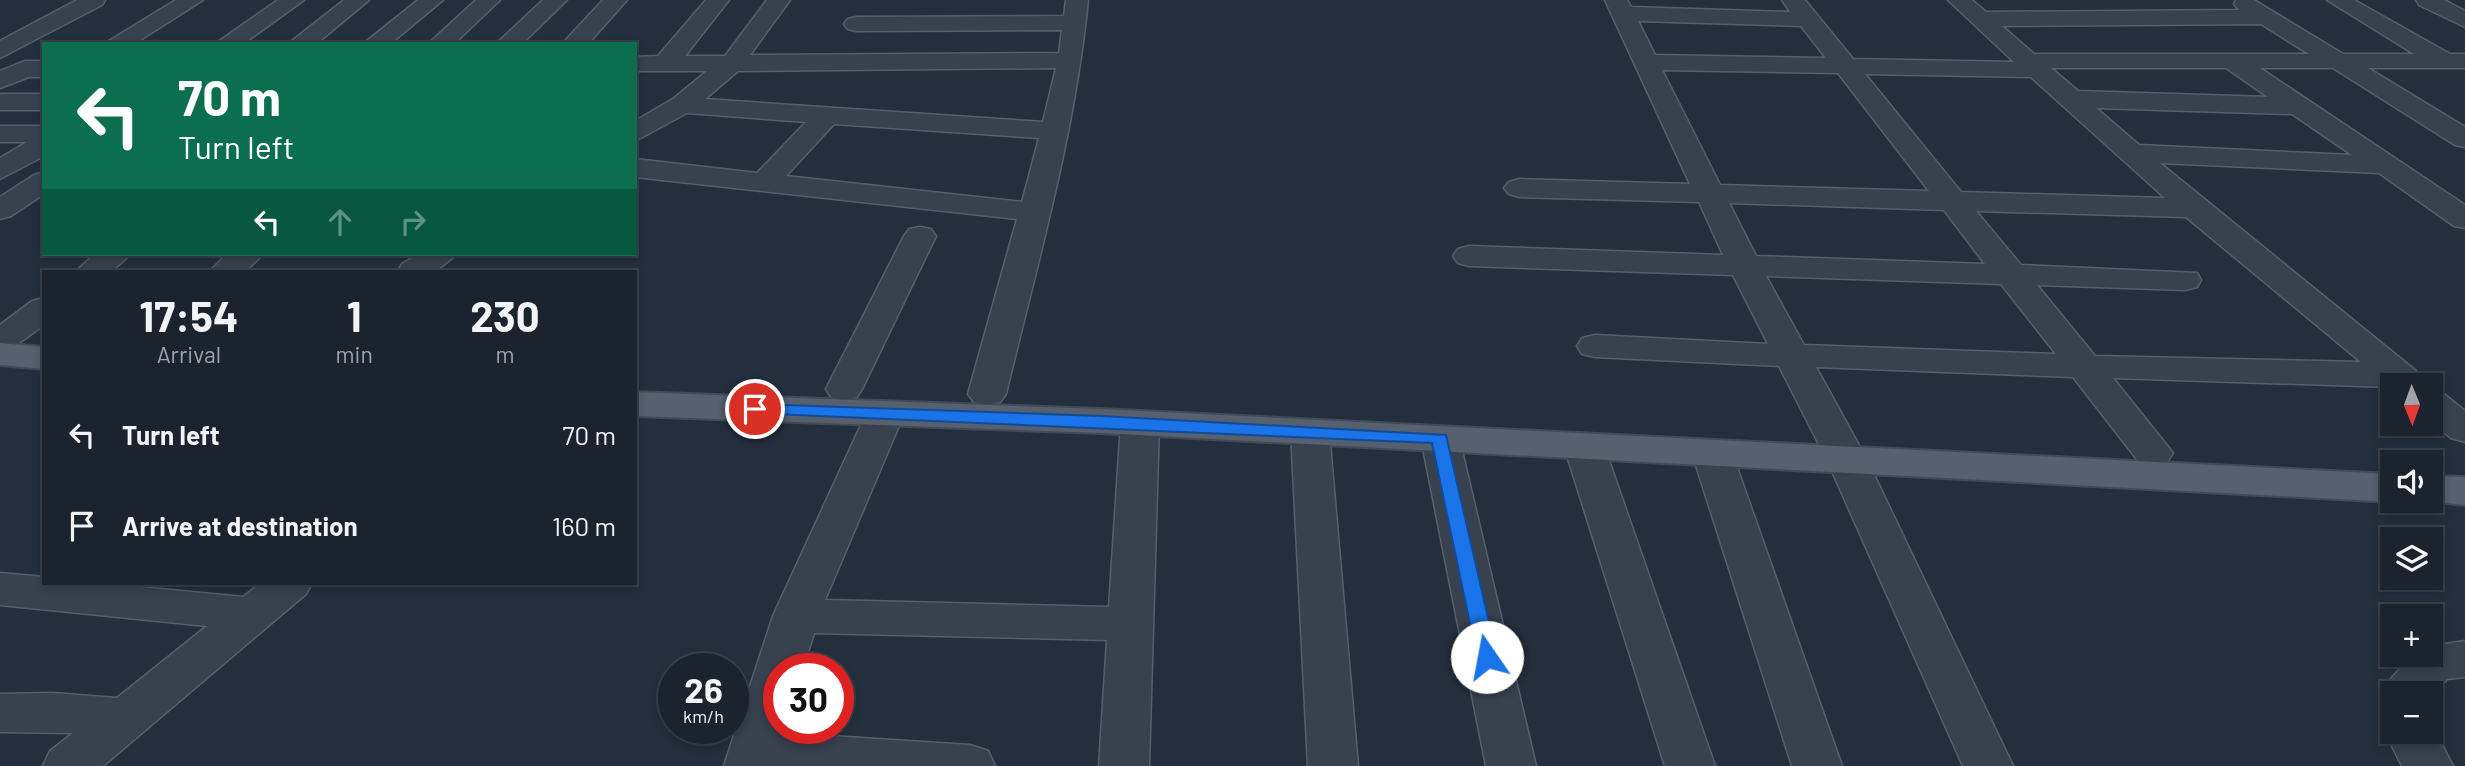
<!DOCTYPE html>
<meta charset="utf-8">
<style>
:root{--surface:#1b232e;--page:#242b36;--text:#f1f3f6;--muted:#a0a4aa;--line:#39404a}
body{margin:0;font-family:Barlow,sans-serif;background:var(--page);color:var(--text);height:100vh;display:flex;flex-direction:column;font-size:26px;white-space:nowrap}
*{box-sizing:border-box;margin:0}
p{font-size:23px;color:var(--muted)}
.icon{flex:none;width:38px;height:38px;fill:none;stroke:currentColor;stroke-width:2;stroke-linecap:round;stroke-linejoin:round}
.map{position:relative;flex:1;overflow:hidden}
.details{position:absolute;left:42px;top:270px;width:595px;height:315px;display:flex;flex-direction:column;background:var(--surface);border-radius:0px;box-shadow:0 4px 10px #0003,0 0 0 2px var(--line)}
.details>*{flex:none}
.hud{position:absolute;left:42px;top:42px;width:595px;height:214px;border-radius:0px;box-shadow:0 4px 10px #0003,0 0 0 2px var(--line);background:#0b6e4f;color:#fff;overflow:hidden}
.needle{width:46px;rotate:179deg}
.buttons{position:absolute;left:2380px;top:373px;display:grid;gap:14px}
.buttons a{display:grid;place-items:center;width:63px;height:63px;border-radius:0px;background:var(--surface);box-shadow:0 4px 10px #0003,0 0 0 2px var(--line);font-size:35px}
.speed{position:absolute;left:658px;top:653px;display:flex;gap:14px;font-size:35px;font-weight:700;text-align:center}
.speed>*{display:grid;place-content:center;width:91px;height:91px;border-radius:50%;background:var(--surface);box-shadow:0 4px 10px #0003,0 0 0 2px var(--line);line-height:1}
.speed small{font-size:18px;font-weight:400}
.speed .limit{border:10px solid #d22;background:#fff;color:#111}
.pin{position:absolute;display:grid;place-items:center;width:60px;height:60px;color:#fff;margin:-30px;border:4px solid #fff;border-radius:50%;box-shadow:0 2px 7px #0007}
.me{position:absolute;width:77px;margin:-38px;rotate:348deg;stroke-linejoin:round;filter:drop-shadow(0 0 5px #0008)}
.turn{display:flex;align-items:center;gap:24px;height:147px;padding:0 21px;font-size:32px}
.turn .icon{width:91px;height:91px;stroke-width:2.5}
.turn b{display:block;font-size:49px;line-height:60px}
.lanes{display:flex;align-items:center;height:66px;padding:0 21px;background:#0003;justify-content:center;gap:35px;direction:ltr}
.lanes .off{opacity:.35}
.eta{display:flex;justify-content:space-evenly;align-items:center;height:119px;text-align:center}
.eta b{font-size:42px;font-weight:700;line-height:49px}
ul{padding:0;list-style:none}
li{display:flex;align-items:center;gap:21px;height:91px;padding:0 21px}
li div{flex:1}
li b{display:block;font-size:26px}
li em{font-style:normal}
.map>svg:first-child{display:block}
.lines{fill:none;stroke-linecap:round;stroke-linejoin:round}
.minor-casing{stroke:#565f6c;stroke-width:3}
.major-casing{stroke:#414a57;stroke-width:4}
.minor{fill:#38414e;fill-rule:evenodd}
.major{fill:#56606e;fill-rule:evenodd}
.route{fill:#1a73e8;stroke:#114b97;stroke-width:2}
</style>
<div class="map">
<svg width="2465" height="766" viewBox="0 0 2465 766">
<rect width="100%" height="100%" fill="#242f3e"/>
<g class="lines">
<defs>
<g id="minor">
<polygon points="77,0 105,0 102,5 0,58 0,41"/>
<polygon points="176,0 203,0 134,44 104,44"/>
<polygon points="278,0 304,0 243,44 215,44"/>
<polygon points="344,0 369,0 316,44 288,44"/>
<polygon points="418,0 443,0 390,44 363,44"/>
<polygon points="476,0 500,0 454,44 428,44"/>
<polygon points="543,0 567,0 522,44 496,44"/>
<polygon points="603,0 627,0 588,44 562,44"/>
<path d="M 706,0 L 729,0 L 685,56 L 725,56 L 767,0 L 790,0 L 750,55 L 1059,53 L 1062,30 L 856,31 L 848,29 L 844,24 L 848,19 L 856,17 L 1064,16 L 1066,0 L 1088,0 C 1075,134 1037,264 1006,394 L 1000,402 L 987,405 L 974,402 L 968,394 L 1017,219 L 635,177 L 635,159 L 757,173 L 806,122 L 687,113 L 635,141 L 635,121 L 673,99 L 707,71 L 635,71 L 635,57 L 658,56 ZM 1056,68 L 1043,122 L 705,99 L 738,71 ZM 834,124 L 1039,138 L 1022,202 L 786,176 Z"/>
<path d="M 1605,0 L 1627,0 L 1631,7 L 1790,12 L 1782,0 L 1805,0 L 1853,59 L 2014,62 L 1948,0 L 1972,0 L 1986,12 L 2239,10 L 2234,4 L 2236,0 L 2254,0 L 2343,54 L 2414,54 L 2327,0 L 2354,0 L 2450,54 L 2465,54 L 2465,68 L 2368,68 L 2465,127 L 2465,147 L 2455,145 L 2333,68 L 2260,68 L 2465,205 L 2465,228 L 2454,226 L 2379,173 L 2160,163 L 2416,371 L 2421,379 L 2417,385 L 2392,387 L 2113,378 L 2173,453 L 2167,462 L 2153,465 L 2139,462 L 2073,377 L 1816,367 L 1867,460 L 2013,766 L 1963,766 L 1827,460 L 1779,366 L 1595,357 L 1582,354 L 1577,346 L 1582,338 L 1595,335 L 1768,344 L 1733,275 L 1469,266 L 1458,263 L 1453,256 L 1458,249 L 1469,246 L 1723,255 L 1699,202 L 1519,197 L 1509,194 L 1504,188 L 1509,182 L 1519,179 L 1690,184 ZM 1638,21 L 1801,26 L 1826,58 L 1655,55 ZM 2261,24 L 2309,54 L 2034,54 L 2002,26 ZM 2051,68 L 2226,68 L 2268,97 L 2078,91 ZM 1662,70 L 1838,73 L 1929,191 L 1720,185 ZM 1865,74 L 2031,77 L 2165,198 L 1961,192 ZM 2096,108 L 2292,114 L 2352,155 L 2139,145 ZM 1729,203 L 1944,210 L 1985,264 L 1756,256 ZM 1976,211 L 2186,217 L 2361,362 L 2095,356 L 2037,285 L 2185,290 L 2197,287 L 2201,280 L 2197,273 L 2021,265 ZM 1766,276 L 2001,284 L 2056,354 L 1804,345 Z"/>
<polygon points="2416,0 2444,0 2465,11 2465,27 2419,5"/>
<polygon points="25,61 44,61 44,77 29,77 0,88 0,71"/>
<rect x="0" y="94" width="44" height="16"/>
<polygon points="0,126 44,126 44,156 0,179 0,158 27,142 0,142"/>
<polygon points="44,172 44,194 11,216 0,219 0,197 34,175"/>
<polygon points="920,227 931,229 936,236 862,389 857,397 844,400 831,397 826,389 904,236 909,229"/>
<polygon points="95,254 131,254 112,271 76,271"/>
<polygon points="227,254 263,254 246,271 210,271"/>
<polygon points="419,254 457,254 436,271 398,271 402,264"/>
<polygon points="44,298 44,325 19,343 0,345 0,325 32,301"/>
<polygon points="2431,391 2444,394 2465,411 2465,442 2451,438 2431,421"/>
<polygon points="885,403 898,406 904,414 825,600 1109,607 1121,423 1126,415 1140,411 1154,415 1159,423 1149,766 1099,766 1107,640 814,633 803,668 779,668 779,728 786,728 784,733 970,745 988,751 995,766 724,766 773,616 866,414 872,406"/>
<polygon points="1310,420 1324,424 1329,432 1358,766 1308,766 1291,432 1296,424"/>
<polygon points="1440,426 1454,429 1459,438 1536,766 1486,766 1421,438 1426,429"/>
<polygon points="1584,434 1598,437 1604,446 1715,766 1665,766 1564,446 1570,437"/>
<polygon points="1712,441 1726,444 1732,453 1842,766 1792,766 1692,453 1698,444"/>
<polygon points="0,573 44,577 44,583 99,583 243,597 261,583 312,583 306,594 103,766 43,766 50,751 73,733 0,732 0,694 52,693 117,698 207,626 0,605"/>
<polygon points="2465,641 2465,677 2447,679 2431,698 2431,693 2392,693 2390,706 2383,693 2390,680 2413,654 2431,654 2431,646"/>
<polygon points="2392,718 2392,732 2431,732 2431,724 2453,766 2402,766 2385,732"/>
</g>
<g id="major">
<polygon points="0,343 44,347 44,369 0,365"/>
<polygon points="635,392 1101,409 2392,474 2392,500 2397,500 2392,502 1101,433 635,416"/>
<polygon points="2431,476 2465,477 2465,505 2418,500 2431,500"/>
</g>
</defs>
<use href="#minor" class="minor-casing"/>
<use href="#major" class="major-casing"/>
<use href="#minor" class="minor"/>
<use href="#major" class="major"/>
</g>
<polygon class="route" points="755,404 1101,416 1446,435 1497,657 1494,662 1480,662 1477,657 1432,443 749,413 747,409"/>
</svg>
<div class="buttons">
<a><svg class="needle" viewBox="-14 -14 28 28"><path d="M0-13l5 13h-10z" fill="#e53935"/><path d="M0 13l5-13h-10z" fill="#a0a4aa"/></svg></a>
<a><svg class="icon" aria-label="sound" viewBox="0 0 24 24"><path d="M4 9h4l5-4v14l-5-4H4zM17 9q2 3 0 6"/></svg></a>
<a><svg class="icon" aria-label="layers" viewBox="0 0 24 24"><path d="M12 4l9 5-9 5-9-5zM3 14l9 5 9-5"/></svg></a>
<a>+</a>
<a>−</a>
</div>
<div class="speed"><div>26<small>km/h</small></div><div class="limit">30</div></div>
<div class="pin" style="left:755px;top:409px;background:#d93025"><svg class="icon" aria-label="arrive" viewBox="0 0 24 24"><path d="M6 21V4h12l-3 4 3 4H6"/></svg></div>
<svg class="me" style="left:1487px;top:657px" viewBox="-20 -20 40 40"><circle r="19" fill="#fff"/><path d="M0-13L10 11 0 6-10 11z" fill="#1a73e8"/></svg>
<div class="hud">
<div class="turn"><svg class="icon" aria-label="left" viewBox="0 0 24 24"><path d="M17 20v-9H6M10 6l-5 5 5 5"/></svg><div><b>70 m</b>Turn left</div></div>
<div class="lanes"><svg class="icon" aria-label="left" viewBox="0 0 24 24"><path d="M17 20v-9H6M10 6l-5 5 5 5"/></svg><svg class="icon off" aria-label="ahead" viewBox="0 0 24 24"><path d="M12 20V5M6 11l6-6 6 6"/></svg><svg class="icon off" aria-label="right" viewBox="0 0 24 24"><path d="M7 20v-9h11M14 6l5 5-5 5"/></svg></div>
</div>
<section class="details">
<div class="eta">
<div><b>17:54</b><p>Arrival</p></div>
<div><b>1</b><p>min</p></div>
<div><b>230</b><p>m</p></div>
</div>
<ul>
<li><svg class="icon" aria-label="left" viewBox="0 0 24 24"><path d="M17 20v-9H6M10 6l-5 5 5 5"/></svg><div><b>Turn left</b></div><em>70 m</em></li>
<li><svg class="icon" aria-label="arrive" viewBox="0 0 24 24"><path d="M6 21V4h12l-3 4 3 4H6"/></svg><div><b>Arrive at destination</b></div><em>160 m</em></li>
</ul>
</section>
</div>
